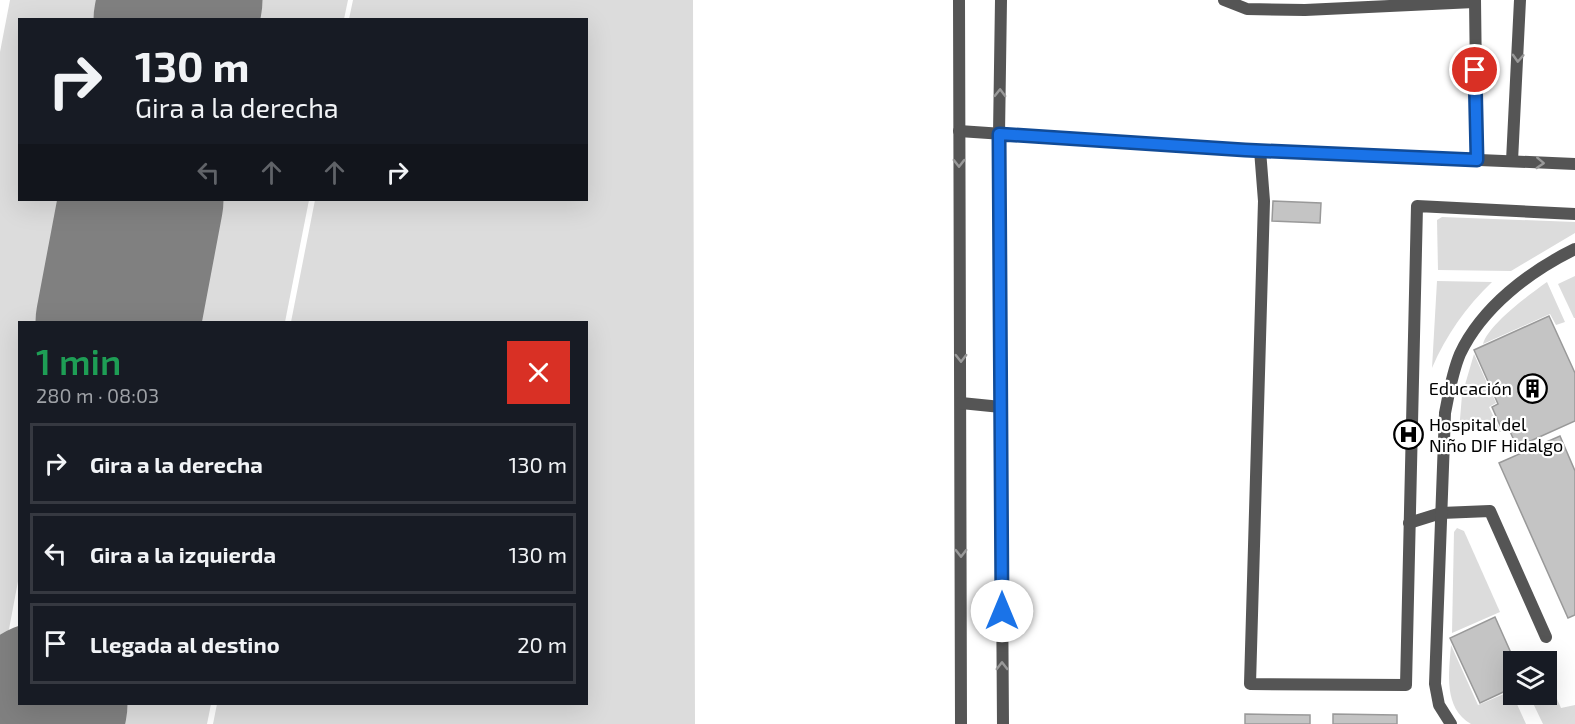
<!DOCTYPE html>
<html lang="es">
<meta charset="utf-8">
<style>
:root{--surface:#171b24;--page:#20242c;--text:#f1f3f6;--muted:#9ea1a6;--line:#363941}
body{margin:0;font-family:"Exo 2",sans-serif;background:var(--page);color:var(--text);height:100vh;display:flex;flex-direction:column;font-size:22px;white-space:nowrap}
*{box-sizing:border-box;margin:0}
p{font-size:20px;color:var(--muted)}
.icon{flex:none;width:33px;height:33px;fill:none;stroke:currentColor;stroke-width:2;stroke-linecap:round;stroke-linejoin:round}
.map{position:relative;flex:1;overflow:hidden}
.details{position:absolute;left:18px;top:321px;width:570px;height:384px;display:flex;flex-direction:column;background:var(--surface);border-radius:0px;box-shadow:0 6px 24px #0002}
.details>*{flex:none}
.hud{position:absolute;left:18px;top:18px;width:570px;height:183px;border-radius:0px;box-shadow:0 6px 24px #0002;background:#171b24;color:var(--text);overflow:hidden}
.buttons{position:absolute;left:1503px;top:651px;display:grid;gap:12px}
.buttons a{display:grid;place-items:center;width:54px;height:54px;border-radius:0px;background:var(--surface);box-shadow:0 6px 24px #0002;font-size:30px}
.pin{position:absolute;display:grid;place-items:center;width:51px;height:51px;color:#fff;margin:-26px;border:3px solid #fff;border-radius:50%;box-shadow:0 2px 6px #0007}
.me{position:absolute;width:66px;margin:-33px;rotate:0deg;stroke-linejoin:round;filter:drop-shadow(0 0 4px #0008)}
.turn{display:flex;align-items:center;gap:21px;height:126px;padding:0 18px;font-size:27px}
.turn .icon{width:78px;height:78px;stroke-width:2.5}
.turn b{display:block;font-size:42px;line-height:51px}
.lanes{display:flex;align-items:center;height:57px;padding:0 18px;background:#0003;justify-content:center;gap:30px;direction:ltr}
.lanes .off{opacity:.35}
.round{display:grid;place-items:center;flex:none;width:63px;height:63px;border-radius:0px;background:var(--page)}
.overview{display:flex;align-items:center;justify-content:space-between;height:102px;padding:0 18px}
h1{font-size:36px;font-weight:600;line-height:45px;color:#1e9e55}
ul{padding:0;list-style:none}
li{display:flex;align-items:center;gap:18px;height:81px;margin:0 12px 9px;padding:0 6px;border:3px solid var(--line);border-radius:0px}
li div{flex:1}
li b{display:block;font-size:22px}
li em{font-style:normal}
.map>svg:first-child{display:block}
.green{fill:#dcdcdc}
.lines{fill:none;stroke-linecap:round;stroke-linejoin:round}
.runway{stroke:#808080;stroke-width:165}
.building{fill:#c4c4c4;stroke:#999;stroke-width:1.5}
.lane{stroke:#555;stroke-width:12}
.street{stroke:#555;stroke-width:12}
.oneway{stroke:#999}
.route-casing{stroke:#114b97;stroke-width:15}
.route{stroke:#1a73e8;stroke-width:10}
.labels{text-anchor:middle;stroke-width:4.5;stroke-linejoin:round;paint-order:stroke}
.poi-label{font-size:18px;fill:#000;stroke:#fff;text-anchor:end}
</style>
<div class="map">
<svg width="1575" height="724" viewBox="0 0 1575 724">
<rect width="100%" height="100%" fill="#fff"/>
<g class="green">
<polygon points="10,0 130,0 127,19 20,20 20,200 92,200 68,322 20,322 19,576 0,677 0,52"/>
<polygon points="229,0 348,0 344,19 225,19"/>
<polygon points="353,0 693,0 695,724 213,724 217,704 586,704 586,322 291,322 315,200 586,200 586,20 349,19"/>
<polygon points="191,200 309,200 285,322 167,322"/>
<polygon points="1442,217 1575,222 1575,233 1511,271 1438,270 1437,220"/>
<polygon points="1575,276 1575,318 1574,318 1558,284"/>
<path d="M 1437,281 L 1492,282 C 1466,307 1446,335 1432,368 Z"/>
<path d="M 1547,282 L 1565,322 L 1556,325 L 1550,314 L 1483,344 C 1488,325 1530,294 1547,282 Z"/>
<polygon points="1474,354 1496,403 1489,407 1501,432 1459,431 1462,395"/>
<polygon points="1457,528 1464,531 1500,612 1452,633 1454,532"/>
<path d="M 1451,645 L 1478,705 L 1511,691 L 1526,724 L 1471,724 C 1443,708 1449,672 1451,645 Z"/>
<polygon points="1553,690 1561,708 1575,705 1575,724 1543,724 1531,699 1546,694"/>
<polygon points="94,704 211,704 207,724 90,724"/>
</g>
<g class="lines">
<g class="runway">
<polyline points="176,20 180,0"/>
<polyline points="118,322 141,200"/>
<polyline points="41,724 45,704"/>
</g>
</g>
<g class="building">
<polygon points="1273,201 1321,203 1320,223 1272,221"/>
<polygon points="1549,316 1575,373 1575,421 1517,447 1508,427 1502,430 1492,407 1498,404 1474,350"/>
<polygon points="1560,436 1575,471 1575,615 1568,618 1499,463"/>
<polygon points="1495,617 1515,662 1514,662 1514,687 1480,703 1450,638"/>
<polygon points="1245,714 1310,715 1310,724 1245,724"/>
<polygon points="1333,714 1397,715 1397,724 1333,724"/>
</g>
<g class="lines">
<g class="lane">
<polyline points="1224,0 1247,9 1305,10 1474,2"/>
<polyline points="1475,0 1477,160"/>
<polyline points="1260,150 1264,201 1250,684 1406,685 1417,206 1575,214"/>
<polyline points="1512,161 1520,0"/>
<polyline points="1409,523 1441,513 1490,511 1546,637"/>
<path d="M 1451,724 L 1439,705 L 1435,684 L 1445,413 C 1449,393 1452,373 1460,354 C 1482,307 1530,271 1575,249"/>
</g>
<g class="street">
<polyline points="959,0 961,724"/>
<polyline points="1001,0 999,134 1003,724"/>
<polyline points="959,131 1245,150 1575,164"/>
<polyline points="961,403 1001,407"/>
</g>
</g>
<defs><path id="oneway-chevron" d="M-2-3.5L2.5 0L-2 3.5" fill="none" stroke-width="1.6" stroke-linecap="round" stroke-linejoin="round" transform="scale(1.5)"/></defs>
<g class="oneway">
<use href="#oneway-chevron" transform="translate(1518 58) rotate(93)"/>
<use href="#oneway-chevron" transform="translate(1000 93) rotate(-89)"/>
<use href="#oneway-chevron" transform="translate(959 163) rotate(90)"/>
<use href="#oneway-chevron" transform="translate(1540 163) rotate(3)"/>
<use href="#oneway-chevron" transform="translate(961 358) rotate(90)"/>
<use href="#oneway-chevron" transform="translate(961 553) rotate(90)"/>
<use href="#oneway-chevron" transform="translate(1002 666) rotate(-90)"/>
</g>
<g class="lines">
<defs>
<polyline id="route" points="1002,611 999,134 1245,150 1477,160 1475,70"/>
</defs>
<use href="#route" class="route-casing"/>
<use href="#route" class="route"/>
</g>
<defs>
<symbol id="building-ring" viewBox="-11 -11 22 22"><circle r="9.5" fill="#fff" stroke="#000" stroke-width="1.5"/><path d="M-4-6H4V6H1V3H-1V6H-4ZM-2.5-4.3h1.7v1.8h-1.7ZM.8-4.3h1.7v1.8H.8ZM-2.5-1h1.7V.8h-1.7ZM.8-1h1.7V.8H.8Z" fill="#000"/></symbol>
<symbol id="hospital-ring" viewBox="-11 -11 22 22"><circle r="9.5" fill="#fff" stroke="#000" stroke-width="1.5"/><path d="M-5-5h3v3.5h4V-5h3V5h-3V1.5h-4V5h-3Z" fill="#000"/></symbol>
</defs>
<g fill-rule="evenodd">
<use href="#building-ring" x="1516" y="372" width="33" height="33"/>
<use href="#hospital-ring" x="1392" y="418" width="33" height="33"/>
</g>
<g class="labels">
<g class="poi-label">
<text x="1512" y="395">Educación</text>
<text x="1429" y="431" text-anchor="start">Hospital del<tspan x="1429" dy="21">Niño DIF Hidalgo</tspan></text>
</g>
</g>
</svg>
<div class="buttons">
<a><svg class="icon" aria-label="layers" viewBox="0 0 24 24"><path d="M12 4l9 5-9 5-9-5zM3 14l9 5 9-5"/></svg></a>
</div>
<div class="pin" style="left:1475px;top:70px;background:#d93025"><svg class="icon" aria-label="arrive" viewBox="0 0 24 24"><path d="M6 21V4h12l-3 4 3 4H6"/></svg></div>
<svg class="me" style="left:1002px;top:611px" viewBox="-20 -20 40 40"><circle r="19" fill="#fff"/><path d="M0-13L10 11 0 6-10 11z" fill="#1a73e8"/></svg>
<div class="hud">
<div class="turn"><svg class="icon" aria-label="right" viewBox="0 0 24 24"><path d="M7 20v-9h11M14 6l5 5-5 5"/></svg><div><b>130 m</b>Gira a la derecha</div></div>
<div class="lanes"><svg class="icon off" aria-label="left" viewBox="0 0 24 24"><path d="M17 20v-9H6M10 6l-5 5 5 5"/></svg><svg class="icon off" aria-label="ahead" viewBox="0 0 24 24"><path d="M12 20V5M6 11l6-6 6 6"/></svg><svg class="icon off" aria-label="ahead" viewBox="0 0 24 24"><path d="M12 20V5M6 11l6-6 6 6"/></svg><svg class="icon" aria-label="right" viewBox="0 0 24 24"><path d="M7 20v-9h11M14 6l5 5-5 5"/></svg></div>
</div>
<section class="details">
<div class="overview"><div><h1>1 min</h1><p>280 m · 08:03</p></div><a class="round" style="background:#d93025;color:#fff"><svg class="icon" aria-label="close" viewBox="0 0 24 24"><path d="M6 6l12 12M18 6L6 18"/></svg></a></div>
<ul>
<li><svg class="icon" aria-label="right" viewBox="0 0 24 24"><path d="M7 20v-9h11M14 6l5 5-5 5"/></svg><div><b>Gira a la derecha</b></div><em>130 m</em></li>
<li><svg class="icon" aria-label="left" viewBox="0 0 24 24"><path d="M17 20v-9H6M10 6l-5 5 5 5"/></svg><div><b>Gira a la izquierda</b></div><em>130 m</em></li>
<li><svg class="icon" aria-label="arrive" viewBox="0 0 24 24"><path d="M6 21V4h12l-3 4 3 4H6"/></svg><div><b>Llegada al destino</b></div><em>20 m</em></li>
</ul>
</section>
</div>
